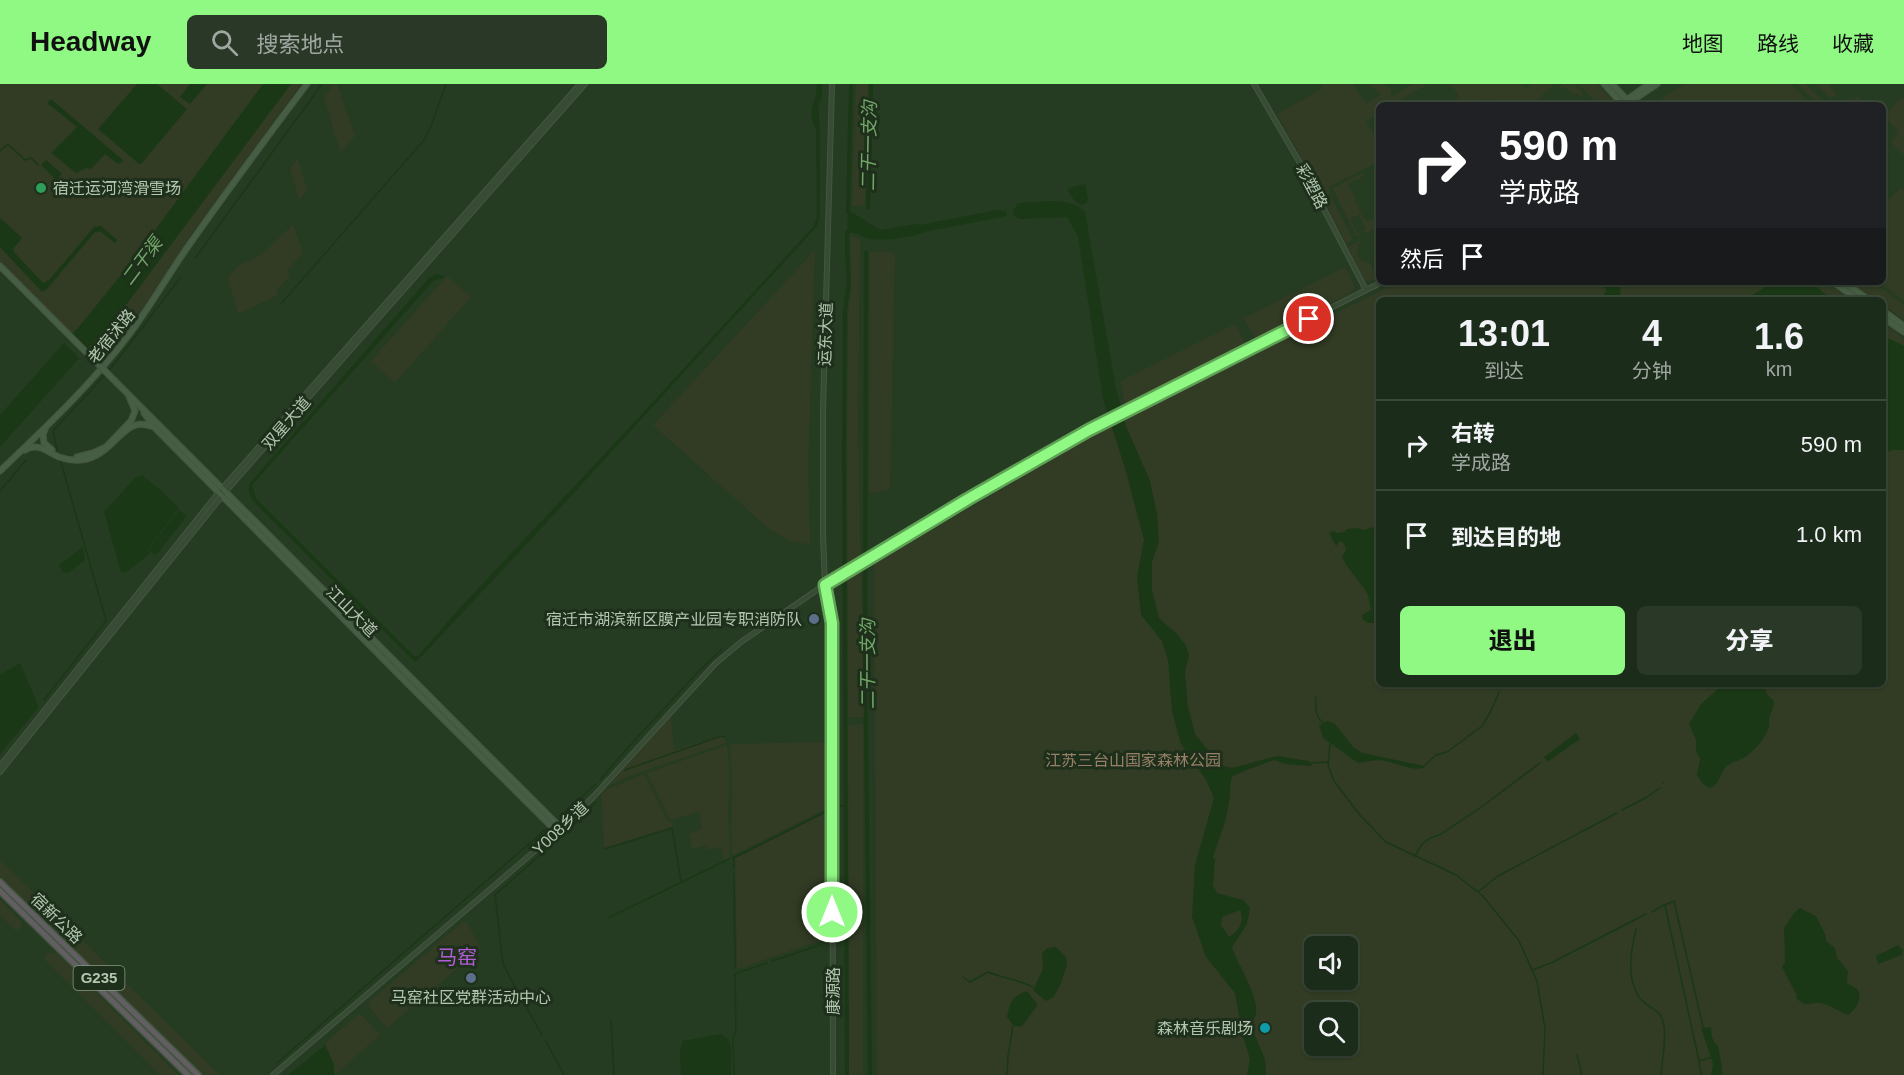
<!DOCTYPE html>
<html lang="zh">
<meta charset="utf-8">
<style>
:root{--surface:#1c2c1a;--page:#293827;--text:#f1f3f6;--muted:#a0a7a2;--line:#3a4839;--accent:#90f983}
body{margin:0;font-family:Arial,"Noto Sans SC",sans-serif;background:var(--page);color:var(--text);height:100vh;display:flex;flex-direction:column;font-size:22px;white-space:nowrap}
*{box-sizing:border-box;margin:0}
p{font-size:20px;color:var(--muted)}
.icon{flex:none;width:33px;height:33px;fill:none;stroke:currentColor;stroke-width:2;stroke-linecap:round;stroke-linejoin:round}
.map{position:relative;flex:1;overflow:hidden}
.panel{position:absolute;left:1376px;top:213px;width:510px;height:390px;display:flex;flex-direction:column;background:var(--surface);border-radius:9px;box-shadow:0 2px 4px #0004,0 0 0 2px var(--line)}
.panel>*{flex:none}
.top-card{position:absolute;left:1376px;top:18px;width:510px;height:183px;border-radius:9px;box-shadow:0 2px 4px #0004,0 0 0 2px var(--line);background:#202124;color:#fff;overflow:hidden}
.fabs{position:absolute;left:1304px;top:852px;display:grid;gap:12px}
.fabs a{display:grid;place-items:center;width:54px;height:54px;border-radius:9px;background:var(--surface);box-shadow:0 2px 4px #0004,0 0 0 2px var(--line);font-size:30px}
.pin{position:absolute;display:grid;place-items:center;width:51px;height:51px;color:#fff;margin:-26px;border:3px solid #fff;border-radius:50%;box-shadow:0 2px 6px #0007}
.me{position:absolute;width:66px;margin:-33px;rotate:0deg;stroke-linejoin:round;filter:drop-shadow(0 0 4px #0008)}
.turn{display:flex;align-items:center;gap:21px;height:126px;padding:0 24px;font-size:27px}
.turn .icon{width:78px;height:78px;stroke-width:2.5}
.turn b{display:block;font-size:42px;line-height:51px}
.then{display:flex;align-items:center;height:57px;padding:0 24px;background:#0003;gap:12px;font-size:22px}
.eta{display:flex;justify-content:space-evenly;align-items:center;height:102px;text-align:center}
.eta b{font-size:36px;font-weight:800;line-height:42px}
.action{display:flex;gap:12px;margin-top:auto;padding:12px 24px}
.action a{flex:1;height:69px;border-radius:9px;background:var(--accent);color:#111;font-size:24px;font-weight:800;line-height:69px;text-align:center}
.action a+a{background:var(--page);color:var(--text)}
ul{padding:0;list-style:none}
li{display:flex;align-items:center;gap:18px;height:90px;padding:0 24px;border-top:2px solid var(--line)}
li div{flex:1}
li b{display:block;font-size:22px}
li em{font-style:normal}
header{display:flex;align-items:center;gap:36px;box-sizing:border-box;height:84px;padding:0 30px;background:var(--accent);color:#111}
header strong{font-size:28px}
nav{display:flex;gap:33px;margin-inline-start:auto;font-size:21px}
.search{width:420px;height:54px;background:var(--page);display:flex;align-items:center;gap:15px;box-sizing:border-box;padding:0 21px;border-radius:9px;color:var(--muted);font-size:22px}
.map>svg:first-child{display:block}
.green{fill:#323c24;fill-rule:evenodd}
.water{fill:#1a3815;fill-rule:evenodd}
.pier{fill:#253b22}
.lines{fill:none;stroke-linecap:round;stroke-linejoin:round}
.stream{stroke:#1a3815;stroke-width:1.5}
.canal{stroke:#1a3815;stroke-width:4}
.tertiary-casing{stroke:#455742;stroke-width:6}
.secondary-casing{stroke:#455742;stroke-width:7}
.trunk-casing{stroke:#435640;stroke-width:8}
.tertiary{stroke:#384b35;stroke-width:4}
.secondary{stroke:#465e43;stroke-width:4.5}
.trunk{stroke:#625e62;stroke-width:5}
.secondary-bridge-casing{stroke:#455742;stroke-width:7;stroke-linecap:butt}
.secondary-bridge{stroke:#465e43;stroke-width:4.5}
.route-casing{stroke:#5ea255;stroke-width:15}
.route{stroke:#90f983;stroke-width:10}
.leisure-dot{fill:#2e9e5b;stroke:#1e301b;stroke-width:2}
.service-dot{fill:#5c6f8a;stroke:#1e301b;stroke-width:2}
.culture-dot{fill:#0f9aa8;stroke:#1e301b;stroke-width:2}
.labels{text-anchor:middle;stroke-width:6;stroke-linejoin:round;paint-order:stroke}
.shield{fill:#1e301b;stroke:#869a83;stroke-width:1.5}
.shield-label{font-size:15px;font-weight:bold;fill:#b3c7b0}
.street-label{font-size:16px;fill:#b3c7b0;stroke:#1e301b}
.poi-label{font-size:16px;fill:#b3c7b0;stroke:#1e301b;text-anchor:end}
.park-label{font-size:16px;fill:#988067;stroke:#1e301b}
.water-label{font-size:18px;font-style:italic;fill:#72a769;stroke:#1e301b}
.quarter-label{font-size:20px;fill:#b25dd5;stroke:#1e301b}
</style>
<header>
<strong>Headway</strong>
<div class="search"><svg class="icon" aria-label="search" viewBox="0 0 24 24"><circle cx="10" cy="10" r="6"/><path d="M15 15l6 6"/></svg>搜索地点</div>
<nav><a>地图</a><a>路线</a><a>收藏</a></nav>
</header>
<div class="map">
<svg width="1904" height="991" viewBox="0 0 1904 991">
<rect width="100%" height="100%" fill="#253b22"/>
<g class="green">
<polygon points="0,0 301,0 191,151 132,241 102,280 0,178"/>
<polygon points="334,0 337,0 355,52 340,69 324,13"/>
<polygon points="856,0 868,0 865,120 852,123"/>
<polygon points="1321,0 1353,0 1366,20 1381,11 1370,0 1383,0 1391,5 1391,13 1413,0 1428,0 1392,21 1378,21 1378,29 1366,37 1378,58 1378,78 1329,103 1329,109 1352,154 1351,157 1346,159 1299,69 1277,30 1323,4"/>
<polygon points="1451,0 1521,0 1526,5 1531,0 1554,0 1532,21 1494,21 1488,15 1476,21 1457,21 1456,15 1459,13"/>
<polygon points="1563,0 1574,0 1584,10 1580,13 1577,9 1574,12 1564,2 1561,5 1559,3"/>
<polygon points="1578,0 1597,0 1615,19 1613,21 1599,21"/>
<polygon points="1685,0 1791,0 1812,21 1651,21"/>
<polygon points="1798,0 1806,0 1823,17 1818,21"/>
<polygon points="1816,0 1831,0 1829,2 1837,10 1831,15"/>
<polygon points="1858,13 1866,21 1840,21 1843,17"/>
<polygon points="1902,13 1904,15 1904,72 1891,58 1898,50 1898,47 1884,32"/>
<polygon points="298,74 307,106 299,116 290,84"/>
<polygon points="1362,89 1364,92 1348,100 1355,114 1354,115 1359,123 1358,124 1366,138 1378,133 1377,144 1365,150 1363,147 1366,145 1359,131 1350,135 1357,149 1359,149 1361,152 1358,152 1355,150 1333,105 1335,103"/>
<polygon points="1901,104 1904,107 1904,216 1878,198 1882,198 1883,121"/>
<polygon points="293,140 303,169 288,186 290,192 276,207 278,211 238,230 228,194 239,181 261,171"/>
<polygon points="851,152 860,155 858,342 864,633 848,633 847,370 848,232 851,205"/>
<path d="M 1359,157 L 1362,159 L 1359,159 C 1354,170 1359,179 1371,179 L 1372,186 L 1378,184 L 1378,194 L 1368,198 L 1364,195 L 1348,163 Z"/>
<polygon points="815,166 808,382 810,461 788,456 768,444 653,341"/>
<polygon points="870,168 891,168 895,170 890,406 869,409"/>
<polygon points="1345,183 1354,201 1355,204 1349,210 1260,255 1256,255 1244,234"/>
<polygon points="447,192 471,213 395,299 371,277"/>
<path d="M 1398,198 L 1826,198 L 1851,216 L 1378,216 L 1378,600 L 1882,600 L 1883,239 L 1904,255 L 1904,991 L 877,991 L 874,480 L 1092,352 ZM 1314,862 L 1347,862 L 1347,896 L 1314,896 ZM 1314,928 L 1347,928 L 1347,962 L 1314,962 Z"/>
<polygon points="1849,198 1873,198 1904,221 1904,236 1883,221 1882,216 1876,216"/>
<polygon points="1235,240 1246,261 1244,265 1125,324 1121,297"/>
<polygon points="671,632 674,666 724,650 726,659 627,693 608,702"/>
<polygon points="863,640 863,991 849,991 848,641"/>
<path d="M 822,658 L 826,660 L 827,665 L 826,725 L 732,772 C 730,735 734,697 730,660 Z"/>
<path d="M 727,661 C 730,684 729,707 728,729 C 728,744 730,759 730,773 L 724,776 L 720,763 L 708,766 L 706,761 L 692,765 L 689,750 L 702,744 L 699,728 L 670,736 L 647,689 Z"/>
<polygon points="644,690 668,737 672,738 673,743 604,764 601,708"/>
<polygon points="825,729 826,855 737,885 735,775"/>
<polygon points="0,776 220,991 202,991 0,792"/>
<polygon points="0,815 22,838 21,843 16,847 0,831"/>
<polygon points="464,837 467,839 481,864 387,944 369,923 369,918"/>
<polygon points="50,869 57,869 178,991 160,991 45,876 45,872"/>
<path d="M 360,929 L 380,951 L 335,991 C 335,979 328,970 325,959 Z"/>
</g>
<g class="water">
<polygon points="137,0 157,0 187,25 141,80 139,80 98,45"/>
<polygon points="190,0 207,0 190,20 180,13"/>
<polygon points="263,0 291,0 123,225 0,363 0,331 82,239 130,180"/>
<path d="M 817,0 L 822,0 L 822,13 L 818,20 L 820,46 L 820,131 L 817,142 L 564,420 L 420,574 L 415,578 L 414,577 L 255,419 C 250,413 247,407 250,399 L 429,194 L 436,190 L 445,192 L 443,194 L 433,197 L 252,401 L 256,414 L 414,572 L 418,572 L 458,526 L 631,342 L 814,142 L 817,133 L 816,46 C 806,24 816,21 817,0 Z"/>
<polygon points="51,15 124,77 118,80 105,70 91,85 86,84 76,89 51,69 77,43 47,19"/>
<polygon points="46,76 62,90 56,96 41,81"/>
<polygon points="1085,100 1088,115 1086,120 1081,121 1074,116 1068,107 1069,104"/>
<path d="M 1052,117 C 1065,118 1076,118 1085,128 L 1116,305 L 1126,342 L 1150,397 L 1157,430 L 1159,458 L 1152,478 L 1152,506 L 1159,534 L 1177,550 L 1186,562 L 1189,571 L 1185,588 L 1188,623 L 1195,650 L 1220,681 L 1232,684 L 1277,672 L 1309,677 L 1312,682 L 1285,680 L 1274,676 L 1244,687 L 1232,693 C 1229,702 1231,708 1229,717 C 1227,736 1219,755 1213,773 L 1215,776 L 1213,801 L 1217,809 L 1243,816 L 1250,824 L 1247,840 L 1232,863 C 1238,882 1259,911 1256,930 C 1255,934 1252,939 1251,943 L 1265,975 L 1266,991 L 1247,991 L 1250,975 L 1243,953 L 1235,909 L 1206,873 L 1192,833 L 1195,781 L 1214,714 L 1206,696 L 1181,660 L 1172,628 L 1168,576 L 1162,557 L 1141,531 L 1137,493 L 1144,456 L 1126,388 L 1103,315 L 1078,152 L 1067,133 L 1020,135 L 1014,132 L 1013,126 L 1016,124 L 1017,119 ZM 1240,826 C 1245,837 1239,847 1229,853 L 1221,841 L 1222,833 Z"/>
<path d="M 848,126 L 880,146 L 916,140 L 920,141 L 997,126 L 1006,127 L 1007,132 L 924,148 C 912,154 883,157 870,155 C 863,153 858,150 851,148 L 847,152 Z"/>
<polygon points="0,134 22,154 13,165 14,168 43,199 49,196 94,143 101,142 117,156 115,159 101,148 95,148 47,205 42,208 0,163"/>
<polygon points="1605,198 1613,198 1620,205 1621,216 1601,216 1606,207"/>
<polygon points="1775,198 1811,198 1827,212 1835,216 1743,216"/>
<polygon points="1882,251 1904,262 1904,366 1893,366 1883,370"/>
<polygon points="142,391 158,404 179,424 147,466 151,469 126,488 121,488 104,428 136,393"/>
<polygon points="179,426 187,432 156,471 148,466"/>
<path d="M 1378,442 L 1378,561 L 1374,539 L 1368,539 L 1363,536 L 1362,531 L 1371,526 C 1370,521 1369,515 1368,511 C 1361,497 1348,487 1342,473 L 1346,466 L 1344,460 L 1340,457 L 1336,462 L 1330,451 L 1330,448 L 1335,447 L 1336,449 L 1344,448 L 1347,445 L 1358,444 L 1363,446 Z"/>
<polygon points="83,463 85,476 68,489 63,489 59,481"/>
<polygon points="20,579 38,621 37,625 0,670 0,591"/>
<path d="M 1717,600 L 1764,600 L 1767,610 L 1774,617 C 1774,625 1771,628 1769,635 C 1769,638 1770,642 1768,645 C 1765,654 1756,665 1748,671 C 1743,676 1733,677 1727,682 C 1719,689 1721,700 1710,704 L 1703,700 L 1697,691 L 1700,675 L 1696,667 L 1696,656 L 1689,640 L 1701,620 L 1717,606 L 1718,603 Z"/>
<path d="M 1327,637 L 1335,640 L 1354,664 L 1363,669 L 1424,682 L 1424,684 C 1411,687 1399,680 1386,677 C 1376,675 1368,677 1358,679 L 1323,654 L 1319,641 Z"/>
<polygon points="1576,649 1580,655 1547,678 1544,673"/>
<path d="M 1800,824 C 1802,825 1813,831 1816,832 L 1826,852 L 1826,857 L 1835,864 L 1837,874 L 1848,887 L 1847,899 C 1850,901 1853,902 1856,904 C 1864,912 1857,925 1848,931 C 1839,928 1830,920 1819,919 C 1808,918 1808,925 1796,914 L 1797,912 L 1782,883 L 1785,878 L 1784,844 L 1794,829 Z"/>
<polygon points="1898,861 1903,866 1902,871 1878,880 1876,872"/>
<polygon points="1056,863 1066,873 1067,881 1061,899 1054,913 1046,917 1033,906 1043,885 1042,870 1047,864"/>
<path d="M 1027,907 L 1038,921 C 1031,928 1028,936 1021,943 L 1013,941 L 1007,933 C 1010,918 1012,912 1027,907 Z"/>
<path d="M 1711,943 L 1712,953 L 1715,959 L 1718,961 C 1719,968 1723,985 1722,991 L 1711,991 L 1713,980 L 1701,944 Z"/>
<path d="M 720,950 C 725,951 730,957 731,962 L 731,991 L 681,991 L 680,968 L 683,957 Z"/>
<polygon points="325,961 334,980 334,991 288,991"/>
</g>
<g class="pier">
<polygon points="69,249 88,268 81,276 62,257"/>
<polygon points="1123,323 1126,334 1108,342 1105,332"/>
</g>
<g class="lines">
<g class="stream">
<polyline points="0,67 8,60 25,76 31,74 38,81"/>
<polyline points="196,173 322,0"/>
<polyline points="281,220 424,56 430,45 446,0"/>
<polyline points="108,288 181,193"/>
<polyline points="57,366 53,347 105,291"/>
<polyline points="0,407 26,376"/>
<path d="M 1316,613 C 1315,624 1315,631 1323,639"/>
<polyline points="44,616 103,541 106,536 60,375"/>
<polyline points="1330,660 1328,681 1334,697 1359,730 1386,758 1456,791 1483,812 1519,857 1537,897 1545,945 1543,991"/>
<polyline points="1311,679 1328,678"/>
<polyline points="1424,682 1436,671 1447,668 1482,642 1491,627 1499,608"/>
<polyline points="625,686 721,652 724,653"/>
<polyline points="600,696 633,658 697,589 722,565"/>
<polyline points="1663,699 1664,698"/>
<polyline points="835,724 845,721"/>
<polyline points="1622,726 1647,713 1660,704"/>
<polyline points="560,732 596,700"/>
<polyline points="605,765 672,744 681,797"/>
<polyline points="1415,772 1422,760 1430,754 1441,750 1480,724 1540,679"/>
<polyline points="733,774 829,726"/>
<polyline points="734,774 734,784"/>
<polyline points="734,790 735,884"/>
<polyline points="1479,807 1498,792 1617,729"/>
<polyline points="1652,828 1664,821"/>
<polyline points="608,834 729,775"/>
<path d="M 1636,845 C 1631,867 1626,893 1639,913 C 1644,921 1655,924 1660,931 C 1669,942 1662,978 1661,991"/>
<polyline points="772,877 820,861"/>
<polyline points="1532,886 1551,879 1646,830"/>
<path d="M 963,893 L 970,898 L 988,888 C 1003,894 1019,896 1033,903"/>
<polyline points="515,903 503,880 495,811 572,743 596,718"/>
<polyline points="517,907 542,951"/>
<polyline points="611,937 614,991"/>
<polyline points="1703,943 1674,817 1665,821 1699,977 1710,974"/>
<polyline points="545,956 564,991"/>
<polyline points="1577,971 1582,991"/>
<polyline points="1699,978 1701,991"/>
<polyline points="277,979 546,745"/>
<polyline points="734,991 733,955 736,946 735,890 767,879"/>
<polyline points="1007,991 1008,972 1013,942"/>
</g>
<g class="canal">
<polyline points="868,124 871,0"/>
<polyline points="848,128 851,0"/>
<polyline points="866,169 865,556 870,991"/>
<polyline points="847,991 844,368 845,226 849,197 847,170 847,148"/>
</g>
<defs>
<g id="tertiary">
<polyline points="832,0 823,327 823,451 825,501 832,539 833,991"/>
<polyline points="1254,0 1300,79 1366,206"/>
<polyline points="0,682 219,408 580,0"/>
<polyline points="0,688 226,407 585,0"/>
<polyline points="273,991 557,748 595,711 715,580 741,558 836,493 1089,346 1382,198"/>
</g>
<g id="secondary">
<polyline points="1604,0 1622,20"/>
<polyline points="1612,0 1632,21"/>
<polyline points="1630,18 1657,0"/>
<polyline points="1622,19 1649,0"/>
<polyline points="0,182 50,232"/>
<polyline points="1833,198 1858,216"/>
<polyline points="1844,198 1869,216"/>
<polyline points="1882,226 1904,242"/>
<polyline points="1882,233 1904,248"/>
<polyline points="119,301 561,744"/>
<polyline points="144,329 155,344 409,601 557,748"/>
<polyline points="45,346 43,350 44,359 52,366"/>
<path d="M 25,366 C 38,358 47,368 59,373 C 68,376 79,377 87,375 C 110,369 121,344 136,341 C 142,339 148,341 154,343"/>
<polyline points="77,373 93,369 106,363 131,337 135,327 129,312"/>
<path d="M 0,387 C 45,344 90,302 128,252 C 150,223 168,191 189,161 C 227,107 267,53 307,0"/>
</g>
<g id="trunk">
<polyline points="0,798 198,991"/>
<polyline points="0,807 188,991"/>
</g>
</defs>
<use href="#tertiary" class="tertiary-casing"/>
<use href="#secondary" class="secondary-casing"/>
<use href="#trunk" class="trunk-casing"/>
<use href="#tertiary" class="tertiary"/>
<use href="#secondary" class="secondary"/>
<use href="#trunk" class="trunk"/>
<defs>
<polyline id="secondary-bridge" points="50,232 119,301"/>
</defs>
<use href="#secondary-bridge" class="secondary-bridge-casing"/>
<use href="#secondary-bridge" class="secondary-bridge"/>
</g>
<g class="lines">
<defs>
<polyline id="route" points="832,828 832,539 825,501 968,415 1089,346 1309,235"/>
</defs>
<use href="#route" class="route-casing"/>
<use href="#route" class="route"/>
</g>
<circle class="leisure-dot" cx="41" cy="104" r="6"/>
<g class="service-dot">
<circle cx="814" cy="535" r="6"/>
<circle cx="471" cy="894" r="6"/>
</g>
<circle class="culture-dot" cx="1265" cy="944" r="6"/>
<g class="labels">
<rect class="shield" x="73.5" y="882" width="51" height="24" rx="4.5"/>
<g class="shield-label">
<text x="99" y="899">G235</text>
</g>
<g class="street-label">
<text transform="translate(1312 102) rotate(62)" y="6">彩塑路</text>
<text transform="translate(825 250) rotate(-88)" y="6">运东大道</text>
<text transform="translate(111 252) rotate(-51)" y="6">老宿沭路</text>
<text transform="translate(286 339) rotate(-49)" y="6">双星大道</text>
<text transform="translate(352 527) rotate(45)" y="6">江山大道</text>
<text transform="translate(560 744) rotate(-43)" y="6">Y008乡道</text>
<text transform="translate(57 834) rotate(44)" y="6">宿新公路</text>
<text transform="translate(833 907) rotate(-90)" y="6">康源路</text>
</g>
<g class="poi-label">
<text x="53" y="110" text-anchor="start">宿迁运河湾滑雪场</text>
<text x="802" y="541">宿迁市湖滨新区膜产业园专职消防队</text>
<text x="471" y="919" text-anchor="middle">马窑社区党群活动中心</text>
<text x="1253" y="950">森林音乐剧场</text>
</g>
<g class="park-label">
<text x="1133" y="682">江苏三台山国家森林公园</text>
</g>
<g class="water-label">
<text transform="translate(869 62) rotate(-89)" y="6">二干一支沟</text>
<text transform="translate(142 177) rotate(-53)" y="6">二干渠</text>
<text transform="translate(868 580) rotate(-90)" y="6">二干一支沟</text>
</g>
<g class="quarter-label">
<text x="457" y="880">马窑</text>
</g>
</g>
</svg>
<div class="fabs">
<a><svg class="icon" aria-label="sound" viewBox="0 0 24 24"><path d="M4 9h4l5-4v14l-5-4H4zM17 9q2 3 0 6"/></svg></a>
<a><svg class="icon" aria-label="search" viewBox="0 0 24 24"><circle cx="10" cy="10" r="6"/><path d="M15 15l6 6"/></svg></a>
</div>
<div class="pin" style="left:1309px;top:235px;background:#d93025"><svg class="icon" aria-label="arrive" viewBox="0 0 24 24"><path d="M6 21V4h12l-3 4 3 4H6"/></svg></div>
<svg class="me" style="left:832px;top:828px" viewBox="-20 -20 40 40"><circle r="17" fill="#90f983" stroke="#fff" stroke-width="3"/><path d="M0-11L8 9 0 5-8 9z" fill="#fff"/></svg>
<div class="top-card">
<div class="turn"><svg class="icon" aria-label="right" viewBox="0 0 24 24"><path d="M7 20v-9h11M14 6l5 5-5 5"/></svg><div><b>590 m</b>学成路</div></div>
<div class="then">然后<svg class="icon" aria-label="arrive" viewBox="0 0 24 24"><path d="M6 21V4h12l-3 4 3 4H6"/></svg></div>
</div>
<section class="panel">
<div class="eta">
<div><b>13:01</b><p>到达</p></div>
<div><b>4</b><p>分钟</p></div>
<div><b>1.6</b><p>km</p></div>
</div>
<ul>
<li><svg class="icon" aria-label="right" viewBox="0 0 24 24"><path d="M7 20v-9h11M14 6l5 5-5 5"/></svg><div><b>右转</b><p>学成路</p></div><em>590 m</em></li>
<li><svg class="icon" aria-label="arrive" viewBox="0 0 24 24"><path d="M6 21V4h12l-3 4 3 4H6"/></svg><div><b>到达目的地</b></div><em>1.0 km</em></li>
</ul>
<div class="action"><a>退出</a><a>分享</a></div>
</section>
</div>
